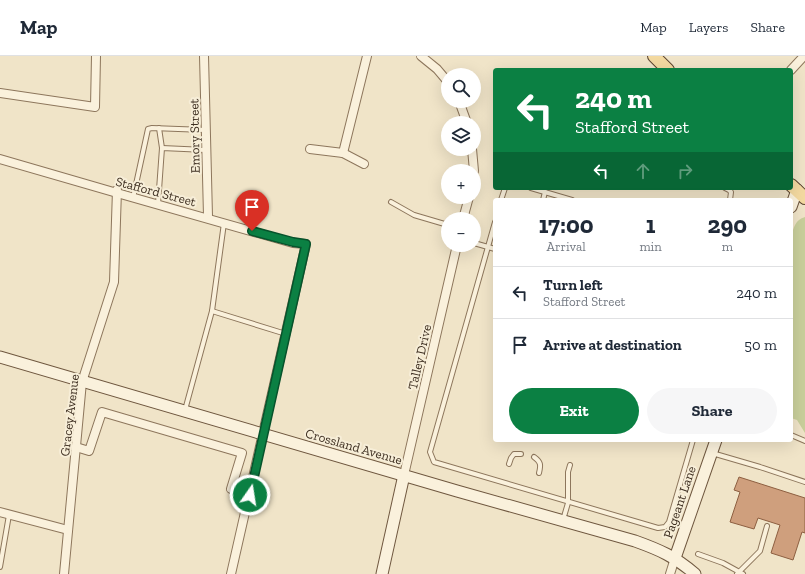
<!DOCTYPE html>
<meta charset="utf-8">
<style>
:root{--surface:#fff;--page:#f6f6f7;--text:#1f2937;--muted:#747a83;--line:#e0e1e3;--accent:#0b8043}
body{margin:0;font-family:"Zilla Slab",serif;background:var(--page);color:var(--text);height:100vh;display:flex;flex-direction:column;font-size:15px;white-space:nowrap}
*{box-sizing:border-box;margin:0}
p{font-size:13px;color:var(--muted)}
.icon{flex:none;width:22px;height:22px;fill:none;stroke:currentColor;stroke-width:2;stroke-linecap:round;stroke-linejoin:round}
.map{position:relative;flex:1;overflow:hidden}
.panel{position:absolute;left:493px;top:142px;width:300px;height:244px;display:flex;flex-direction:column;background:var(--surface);border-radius:4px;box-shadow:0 4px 16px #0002}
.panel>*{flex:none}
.banner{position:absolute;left:493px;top:12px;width:300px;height:122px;border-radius:4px;box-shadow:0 4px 16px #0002;background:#0b8043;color:#fff;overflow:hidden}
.fabs{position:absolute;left:441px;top:12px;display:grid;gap:8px}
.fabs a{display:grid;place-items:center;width:40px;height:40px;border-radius:50%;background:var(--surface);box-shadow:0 4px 16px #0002;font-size:20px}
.pin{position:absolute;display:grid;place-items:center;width:34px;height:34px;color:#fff;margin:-41px -17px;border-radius:50% 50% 50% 0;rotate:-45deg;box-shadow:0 0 4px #0007}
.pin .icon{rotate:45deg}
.me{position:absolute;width:44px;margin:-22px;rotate:13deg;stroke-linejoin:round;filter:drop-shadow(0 0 3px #0008)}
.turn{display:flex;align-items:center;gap:14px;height:84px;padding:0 16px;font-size:18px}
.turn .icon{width:52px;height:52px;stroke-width:2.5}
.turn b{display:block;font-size:28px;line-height:34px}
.lanes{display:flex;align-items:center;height:38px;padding:0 16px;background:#0003;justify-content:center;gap:20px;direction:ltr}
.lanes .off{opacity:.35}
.eta{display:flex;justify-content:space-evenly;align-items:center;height:68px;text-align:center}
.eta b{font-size:24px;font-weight:800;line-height:28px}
.action{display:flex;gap:8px;margin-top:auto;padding:8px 16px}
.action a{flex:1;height:46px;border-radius:24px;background:var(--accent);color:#fff;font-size:16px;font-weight:800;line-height:46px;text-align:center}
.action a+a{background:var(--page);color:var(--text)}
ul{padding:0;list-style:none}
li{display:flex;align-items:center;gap:12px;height:52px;padding:0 16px;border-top:1px solid var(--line)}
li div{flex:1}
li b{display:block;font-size:15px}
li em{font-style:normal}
header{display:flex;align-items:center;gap:24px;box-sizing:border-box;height:56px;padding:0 20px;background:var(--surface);border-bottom:1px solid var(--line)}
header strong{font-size:19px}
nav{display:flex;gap:22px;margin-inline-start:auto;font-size:14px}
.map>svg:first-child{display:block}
.green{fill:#c9cf9b}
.building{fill:#cf9f7d;stroke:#8d5f41}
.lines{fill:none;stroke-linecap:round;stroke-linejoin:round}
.lane-casing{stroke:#8d765c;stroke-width:6}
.street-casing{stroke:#8d765c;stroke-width:10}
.secondary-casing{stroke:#6f573f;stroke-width:13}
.primary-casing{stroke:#5b4430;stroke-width:14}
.lane{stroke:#faf1dc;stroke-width:4}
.street{stroke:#faf1dc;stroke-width:8}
.secondary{stroke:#faf1dc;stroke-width:11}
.primary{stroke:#f3d9a0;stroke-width:12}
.route-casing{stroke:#07532c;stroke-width:10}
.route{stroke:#0b8043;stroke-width:7}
.labels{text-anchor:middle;stroke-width:4;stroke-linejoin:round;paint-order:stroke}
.street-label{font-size:13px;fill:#3d2e20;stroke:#f7eed8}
</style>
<header>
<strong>Map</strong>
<nav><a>Map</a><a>Layers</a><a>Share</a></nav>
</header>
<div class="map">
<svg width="805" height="518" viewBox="0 0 805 518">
<rect width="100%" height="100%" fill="#f0e4c8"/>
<path class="green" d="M 805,161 L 805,377 L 797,364 L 791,362 L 791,181 C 794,171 795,164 805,161 Z"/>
<polygon class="building" points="739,421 805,442 805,477 802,476 793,504 771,497 780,469 758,462 754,473 730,466 740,436 734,434"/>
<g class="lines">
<defs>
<g id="lane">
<polyline points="159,72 162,92"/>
<polyline points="531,132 572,144"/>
<polyline points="725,132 729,134 731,136 730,144"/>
<polyline points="133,142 148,73 152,72 205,74"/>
<polyline points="501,144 505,132"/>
<polyline points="543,144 545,136"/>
<polyline points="391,146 414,159 448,169"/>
<polyline points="158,148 162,92 206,94"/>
<polyline points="495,166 430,396 434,406 658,472 665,471 669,466 693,384"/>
<polyline points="474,187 495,193"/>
<polyline points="212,255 286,278"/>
<polyline points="185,354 212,255 224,167"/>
<polyline points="791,379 805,385"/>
<polyline points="712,397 760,411 805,426"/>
<path d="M 534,401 C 541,406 541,409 539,417"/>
<polyline points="509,408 511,402 514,398 521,398"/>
<polyline points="563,464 568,447 568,416 570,409"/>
<polyline points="698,498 723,507 743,518"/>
<polyline points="0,511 9,459"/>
<polyline points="737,518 760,495 767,470"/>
</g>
<g id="street">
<polyline points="204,0 208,160"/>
<polyline points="421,0 437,13 448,26"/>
<polyline points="791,14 804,0"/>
<polyline points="0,37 95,51 96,0"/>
<polyline points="459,45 467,67"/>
<polyline points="310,93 343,97 364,108"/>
<polyline points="472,93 474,115"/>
<polyline points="343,97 367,0"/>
<polyline points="0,103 117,137 293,187 306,188 231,518"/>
<polyline points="463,163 469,141"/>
<polyline points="76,391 89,395 102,356 242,397 231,433 250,439"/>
<polyline points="404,419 457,189"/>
<polyline points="0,456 68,474"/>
<polyline points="64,518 82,326 114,226 117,134"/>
<polyline points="670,518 675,502"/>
</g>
<g id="secondary">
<polyline points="791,151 797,134"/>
<path d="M 0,301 L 457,435 L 635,485 C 660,494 674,500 695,518"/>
<polyline points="675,502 716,384"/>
<polyline points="382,518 404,419"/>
</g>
<g id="primary">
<polyline points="654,0 668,14"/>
<polyline points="791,129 805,142"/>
</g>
</defs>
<use href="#lane" class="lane-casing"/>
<use href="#street" class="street-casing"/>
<use href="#secondary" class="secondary-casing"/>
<use href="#primary" class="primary-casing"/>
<use href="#lane" class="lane"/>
<use href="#street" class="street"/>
<use href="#secondary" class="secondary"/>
<use href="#primary" class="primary"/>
</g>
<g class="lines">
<defs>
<polyline id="route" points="250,439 306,188 293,186 252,175"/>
</defs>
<use href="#route" class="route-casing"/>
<use href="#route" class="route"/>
</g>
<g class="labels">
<g class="street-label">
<text transform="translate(194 80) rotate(-91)" y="5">Emory Street</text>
<text transform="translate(156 135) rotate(15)" y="5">Stafford Street</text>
<text transform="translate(419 301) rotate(-77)" y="5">Talley Drive</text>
<text transform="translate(69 359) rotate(-83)" y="5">Gracey Avenue</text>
<text transform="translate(354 390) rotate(16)" y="5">Crossland Avenue</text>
<text transform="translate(679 446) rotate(-71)" y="5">Pageant Lane</text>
</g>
</g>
</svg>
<div class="fabs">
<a><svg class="icon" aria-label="search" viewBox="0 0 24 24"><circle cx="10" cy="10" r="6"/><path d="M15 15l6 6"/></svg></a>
<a><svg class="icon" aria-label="layers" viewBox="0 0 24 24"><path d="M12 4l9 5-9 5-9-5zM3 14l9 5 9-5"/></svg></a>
<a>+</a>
<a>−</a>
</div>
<div class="pin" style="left:252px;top:175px;background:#d93025"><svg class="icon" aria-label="arrive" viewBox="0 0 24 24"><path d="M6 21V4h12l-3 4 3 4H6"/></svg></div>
<svg class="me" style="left:250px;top:439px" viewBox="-20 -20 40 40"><circle r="17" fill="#0b8043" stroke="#fff" stroke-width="3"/><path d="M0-11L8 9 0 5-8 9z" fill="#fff"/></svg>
<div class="banner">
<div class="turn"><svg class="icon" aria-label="left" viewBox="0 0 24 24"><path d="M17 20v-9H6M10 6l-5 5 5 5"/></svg><div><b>240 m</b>Stafford Street</div></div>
<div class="lanes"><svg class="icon" aria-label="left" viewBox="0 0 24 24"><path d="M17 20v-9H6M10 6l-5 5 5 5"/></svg><svg class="icon off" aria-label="ahead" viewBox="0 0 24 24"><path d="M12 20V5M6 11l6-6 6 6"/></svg><svg class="icon off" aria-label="right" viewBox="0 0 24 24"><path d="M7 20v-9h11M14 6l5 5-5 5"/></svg></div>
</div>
<section class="panel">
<div class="eta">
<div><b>17:00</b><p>Arrival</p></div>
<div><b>1</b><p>min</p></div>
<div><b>290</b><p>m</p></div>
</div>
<ul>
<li><svg class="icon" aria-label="left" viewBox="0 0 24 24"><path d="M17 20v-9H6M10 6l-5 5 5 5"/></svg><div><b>Turn left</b><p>Stafford Street</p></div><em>240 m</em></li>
<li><svg class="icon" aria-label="arrive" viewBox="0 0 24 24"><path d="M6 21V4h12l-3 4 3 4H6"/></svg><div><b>Arrive at destination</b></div><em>50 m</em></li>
</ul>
<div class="action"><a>Exit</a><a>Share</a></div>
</section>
</div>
